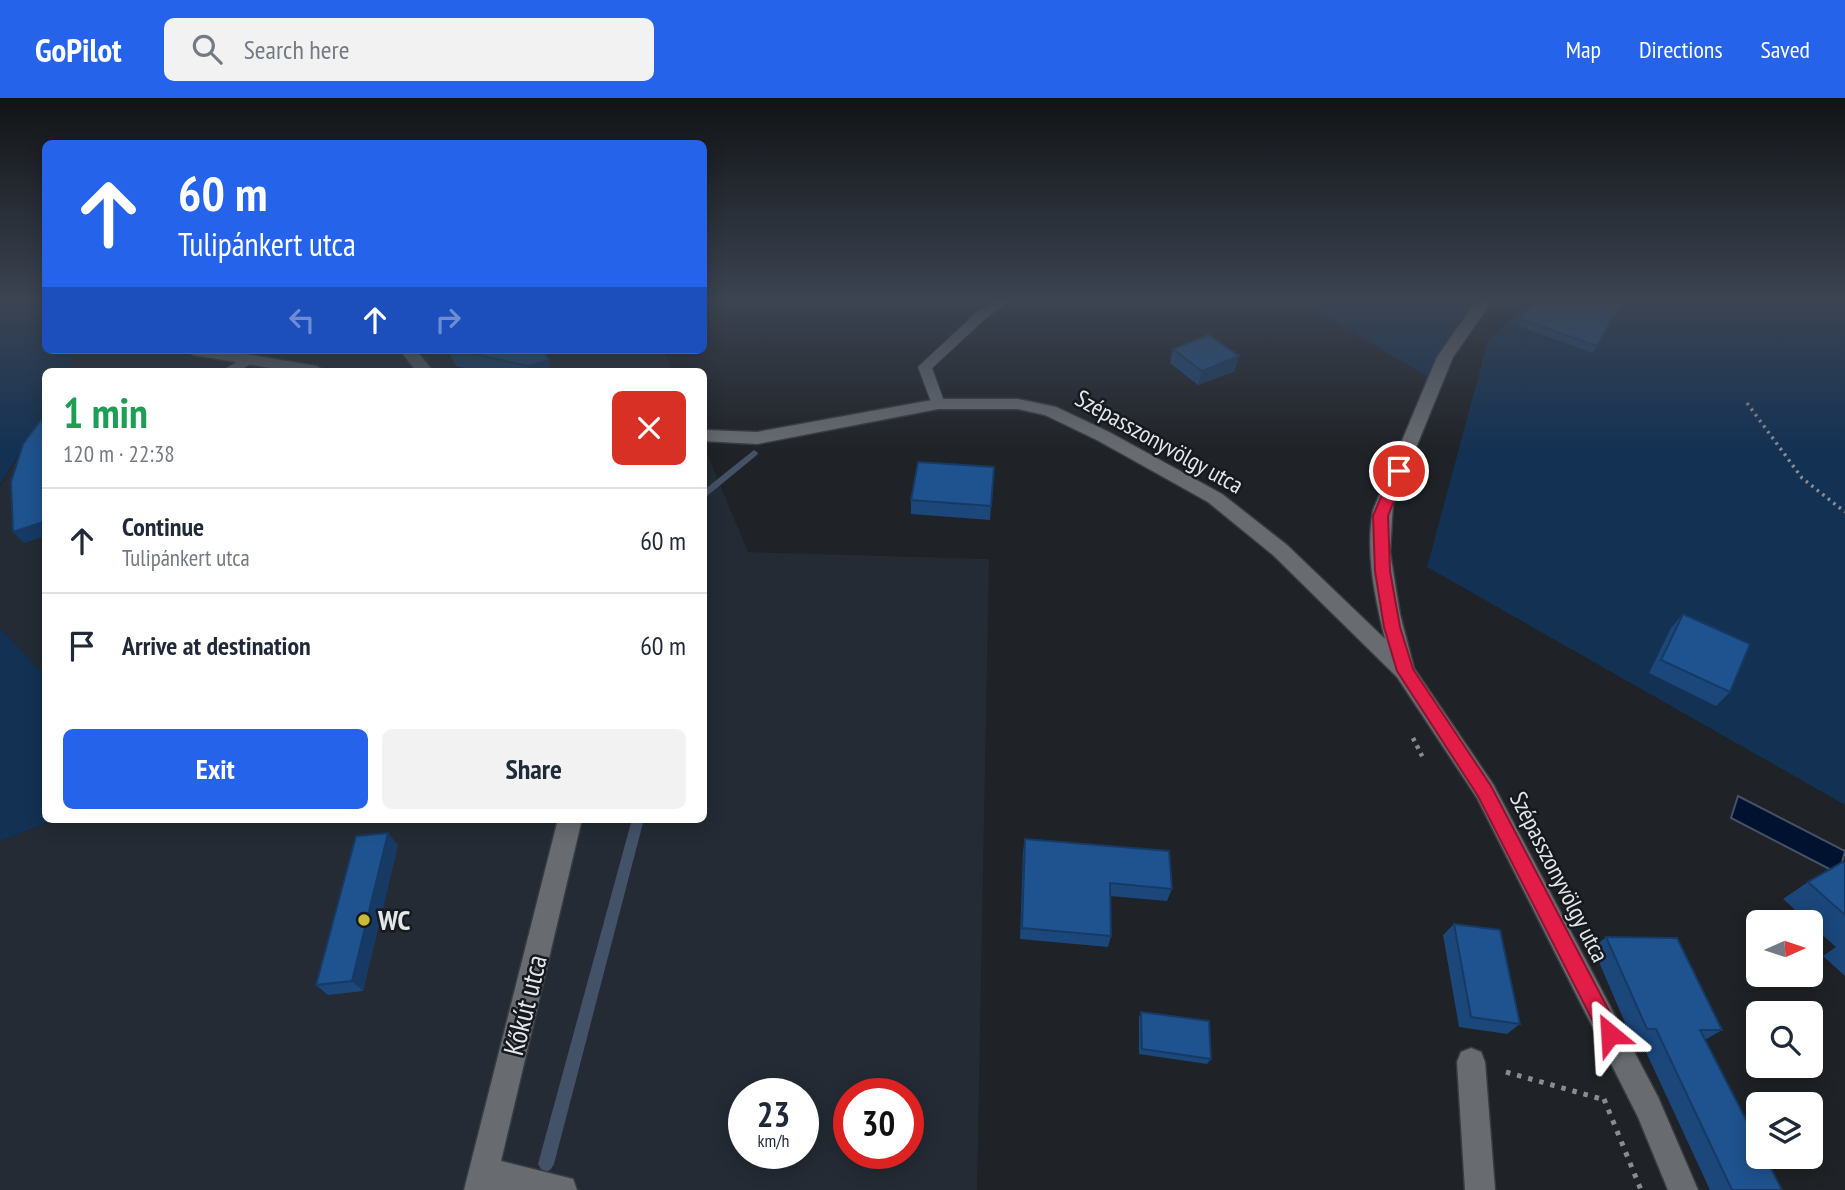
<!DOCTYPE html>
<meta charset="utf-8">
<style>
:root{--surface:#fff;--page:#f2f2f3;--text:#1f2937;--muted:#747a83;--line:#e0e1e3;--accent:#2563eb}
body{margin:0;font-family:"PT Sans Narrow",sans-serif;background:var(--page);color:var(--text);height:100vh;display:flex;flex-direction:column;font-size:26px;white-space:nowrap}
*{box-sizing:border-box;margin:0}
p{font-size:23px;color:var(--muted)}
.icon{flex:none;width:38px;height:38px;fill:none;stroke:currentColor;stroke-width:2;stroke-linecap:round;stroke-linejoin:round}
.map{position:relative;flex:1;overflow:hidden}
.panel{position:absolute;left:42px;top:270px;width:665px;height:455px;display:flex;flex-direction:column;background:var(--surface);border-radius:10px;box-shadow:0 4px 18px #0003}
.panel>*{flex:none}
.banner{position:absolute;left:42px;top:42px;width:665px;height:214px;border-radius:10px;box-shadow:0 4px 18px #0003;background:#2563eb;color:#fff;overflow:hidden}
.needle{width:46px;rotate:87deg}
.tools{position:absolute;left:1746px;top:812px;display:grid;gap:14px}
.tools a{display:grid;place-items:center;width:77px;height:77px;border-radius:10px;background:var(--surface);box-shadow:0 4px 18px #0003;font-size:35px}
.speed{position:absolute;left:728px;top:980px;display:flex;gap:14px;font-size:35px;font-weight:700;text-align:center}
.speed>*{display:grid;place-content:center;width:91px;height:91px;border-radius:50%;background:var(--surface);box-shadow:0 4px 18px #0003;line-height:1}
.speed small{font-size:18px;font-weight:400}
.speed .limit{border:10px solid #d22;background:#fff;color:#111}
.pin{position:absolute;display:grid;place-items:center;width:60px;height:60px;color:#fff;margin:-30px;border:4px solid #fff;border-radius:50%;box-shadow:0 2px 7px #0007}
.me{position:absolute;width:77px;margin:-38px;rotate:333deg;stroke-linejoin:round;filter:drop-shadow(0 0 5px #0008)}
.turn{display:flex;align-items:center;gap:24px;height:147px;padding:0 21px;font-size:32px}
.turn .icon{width:91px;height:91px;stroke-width:2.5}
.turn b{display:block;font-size:49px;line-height:60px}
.lanes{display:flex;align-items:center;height:66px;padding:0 21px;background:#0003;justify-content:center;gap:35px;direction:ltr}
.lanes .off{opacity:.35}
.round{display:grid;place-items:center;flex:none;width:74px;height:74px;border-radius:10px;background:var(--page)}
.headline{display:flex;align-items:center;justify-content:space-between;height:119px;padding:0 21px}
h1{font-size:42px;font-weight:700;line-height:52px;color:#1e9e55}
.button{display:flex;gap:14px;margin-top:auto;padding:14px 21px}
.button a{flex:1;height:80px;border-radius:10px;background:var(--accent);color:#fff;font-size:28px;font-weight:700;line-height:80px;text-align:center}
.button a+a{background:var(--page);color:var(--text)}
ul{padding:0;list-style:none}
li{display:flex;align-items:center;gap:21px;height:105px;padding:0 21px;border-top:2px solid var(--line)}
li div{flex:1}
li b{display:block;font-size:26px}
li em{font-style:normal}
header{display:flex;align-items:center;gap:42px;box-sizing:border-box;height:98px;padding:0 35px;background:var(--accent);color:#fff}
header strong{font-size:33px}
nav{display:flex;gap:38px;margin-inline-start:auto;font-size:24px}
.search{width:490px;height:63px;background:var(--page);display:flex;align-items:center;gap:18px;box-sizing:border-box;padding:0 24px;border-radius:10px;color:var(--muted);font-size:26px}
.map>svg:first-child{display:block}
.built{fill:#242b34;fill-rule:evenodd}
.green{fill:#133153}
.water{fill:#001230;stroke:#445268;stroke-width:2}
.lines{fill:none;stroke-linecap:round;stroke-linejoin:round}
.stream{fill:#445268;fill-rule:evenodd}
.lane-casing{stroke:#393c3f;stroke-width:2}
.street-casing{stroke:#393c3f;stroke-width:3}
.path-far2{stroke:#8a8d90;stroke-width:3.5;stroke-dasharray:2.5 4.5;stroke-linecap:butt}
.path-far1{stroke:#8a8d90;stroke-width:4.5;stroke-dasharray:3.5 5;stroke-linecap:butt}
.path{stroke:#8a8d90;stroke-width:5;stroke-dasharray:4.5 7;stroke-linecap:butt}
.lane{fill:#686c71;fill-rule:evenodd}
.street{fill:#686c71;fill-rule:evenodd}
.wall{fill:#1b477b}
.shaded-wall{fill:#163a64}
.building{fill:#1f538f;stroke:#163a64;stroke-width:2}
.route{fill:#e11d48;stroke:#92132f;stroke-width:2}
.poi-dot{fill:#c7bb3c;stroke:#16191d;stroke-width:2.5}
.labels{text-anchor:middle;stroke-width:5;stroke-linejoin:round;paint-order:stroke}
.street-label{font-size:24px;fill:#e4e7e9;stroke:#16191d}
.near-poi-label{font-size:28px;font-weight:bold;fill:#e4e7e9;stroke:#16191d;text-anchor:start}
.near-street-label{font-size:28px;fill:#e4e7e9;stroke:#16191d}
</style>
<header>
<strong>GoPilot</strong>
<div class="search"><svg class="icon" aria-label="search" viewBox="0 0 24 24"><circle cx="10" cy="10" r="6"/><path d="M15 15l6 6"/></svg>Search here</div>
<nav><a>Map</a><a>Directions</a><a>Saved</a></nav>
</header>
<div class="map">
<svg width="1845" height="1092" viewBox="0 0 1845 1092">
<rect width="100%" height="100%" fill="#1f2226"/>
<g class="built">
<polygon points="76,252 664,252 672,273 69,273"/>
<polygon points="45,312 45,577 0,530 0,388"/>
<path d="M 704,348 L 748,454 L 989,461 L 977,1092 L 0,1092 L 0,743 L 58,721 L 704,721 ZM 744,996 L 803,996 L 803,1055 L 744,1055 ZM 849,996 L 908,996 L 908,1055 L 849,1055 Z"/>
</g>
<g class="green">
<polygon points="0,202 45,202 46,252 76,252 69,273 46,273 45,312 0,387"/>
<polygon points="1299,202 1485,202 1435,283"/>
<polygon points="1531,202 1845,202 1845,707 1427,469 1488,243"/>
<polygon points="0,530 45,577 46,721 58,721 0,743"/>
</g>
<polygon class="water" points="1738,698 1845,753 1839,776 1731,720"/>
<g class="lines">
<g class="stream">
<polygon points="754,352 758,355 757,357 707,398 704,399 704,392"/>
<polygon points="632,721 644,721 554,1066 551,1071 546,1074 541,1071 538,1066"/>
</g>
<defs>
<g id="lane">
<polygon points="996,202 1011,202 986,220 932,270 945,306 943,309 933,309 918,269 977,214"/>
<path d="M 249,257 L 256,261 C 246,272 235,273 221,273 Z"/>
</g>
<g id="street">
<path d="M 1477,202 L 1493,202 L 1453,259 L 1393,406 L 1390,454 L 1400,516 L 1414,570 L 1493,686 L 1658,999 L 1698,1092 L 1668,1092 L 1638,1019 L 1477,700 L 1397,579 L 1273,457 L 1208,404 L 1097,342 L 1045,317 L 1018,311 L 938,311 L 757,346 L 704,343 L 704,332 L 757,334 L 938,301 L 1018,301 L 1056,309 L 1109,334 L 1222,396 L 1287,447 L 1385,541 C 1375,500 1365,454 1373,412 L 1437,259 Z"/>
<polygon points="185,252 221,252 317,268 325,273 288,273 193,257"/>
<polygon points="400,252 416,252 433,273 416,273"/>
<polygon points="558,721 582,721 501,1063 573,1081 577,1092 464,1092"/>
<polygon points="1471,950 1481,954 1485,964 1495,1092 1465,1092 1457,964 1461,954"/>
</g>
</defs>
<use href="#lane" class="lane-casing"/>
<use href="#street" class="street-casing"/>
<polyline class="path-far2" points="1747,305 1802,380 1845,414"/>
<polyline class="path-far1" points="1413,640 1423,660"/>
<g class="path">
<polyline points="1506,974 1605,1002"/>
<polyline points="1604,1001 1641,1092"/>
</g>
<use href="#lane" class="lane"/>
<use href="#street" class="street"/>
</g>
<g class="wall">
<polygon points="1521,221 1597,248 1593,255 1518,228"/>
<polygon points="1173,251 1235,273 1198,287 1170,265"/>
<polygon points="448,252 544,252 552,273 478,273 456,268"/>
<polygon points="994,369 990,422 911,416 911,402"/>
<polygon points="1683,516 1730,594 1716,608 1649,575 1671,530"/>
<polygon points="1025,741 1172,791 1167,803 1110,798 1111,838 1108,849 1020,841 1023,753"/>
<polygon points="398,747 363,893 328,897 316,887"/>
<polygon points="1845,765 1845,878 1823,858 1836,849 1811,827 1811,824 1809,824 1783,801 1808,784"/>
<polygon points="1454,826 1520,926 1507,936 1459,929 1443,837"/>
<polygon points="1606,839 1722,932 1705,942 1782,1092 1710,1092 1640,941 1632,941 1593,850"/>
<polygon points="1141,914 1211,961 1207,966 1139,956 1139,919"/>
</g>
<g class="shaded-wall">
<polygon points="1239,258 1235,273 1198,287 1202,273"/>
<polygon points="549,262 552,273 530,273 528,268"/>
<polygon points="46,423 46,438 24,445 13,434"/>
<polygon points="388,735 398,747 363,893 352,883"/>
</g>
<g class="building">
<polygon points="1536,202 1623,202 1597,248 1521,221"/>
<polygon points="1209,237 1239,258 1202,273 1173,251"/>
<polygon points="457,252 544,252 549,262 528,268"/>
<polygon points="46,315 46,423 13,434 11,384 23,346"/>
<polygon points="918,364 994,369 991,408 911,402"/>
<polygon points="1683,516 1750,546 1730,594 1661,562"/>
<polygon points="388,735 352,883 316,887 356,738"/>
<polygon points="1025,741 1169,753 1172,791 1110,785 1111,838 1022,830"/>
<polygon points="1843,764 1845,765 1845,817 1808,784"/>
<polygon points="1454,826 1500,832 1520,926 1471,919"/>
<polygon points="1606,839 1677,840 1722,932 1700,932 1759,1047 1759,1059 1765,1059 1782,1092 1732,1092 1656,931 1647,931"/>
<polygon points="1141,914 1209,923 1211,961 1142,951"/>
</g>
<linearGradient id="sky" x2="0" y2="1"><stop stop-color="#111315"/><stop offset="0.57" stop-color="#3c4452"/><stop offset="1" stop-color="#3c4452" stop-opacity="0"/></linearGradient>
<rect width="1845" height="355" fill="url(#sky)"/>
<polygon class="route" points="1399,368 1405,373 1388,418 1390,473 1400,529 1413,571 1491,688 1617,928 1621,936 1617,943 1610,946 1603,943 1478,698 1397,573 1384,529 1375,473 1373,418 1392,373"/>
<circle class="poi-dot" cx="364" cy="822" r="7"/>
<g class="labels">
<g class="street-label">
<text transform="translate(1159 344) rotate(29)" y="8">Szépasszonyvölgy utca</text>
<text transform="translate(1559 779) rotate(63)" y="8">Szépasszonyvölgy utca</text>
</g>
<g class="near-poi-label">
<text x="378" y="832">WC</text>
</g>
<g class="near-street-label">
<text transform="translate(525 907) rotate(-76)" y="10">Kőkút utca</text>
</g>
</g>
</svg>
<div class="tools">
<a><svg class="needle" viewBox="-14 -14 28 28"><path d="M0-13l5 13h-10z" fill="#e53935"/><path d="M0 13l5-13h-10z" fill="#747a83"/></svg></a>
<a><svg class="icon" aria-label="search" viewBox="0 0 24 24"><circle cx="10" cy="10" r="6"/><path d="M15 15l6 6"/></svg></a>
<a><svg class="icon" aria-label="layers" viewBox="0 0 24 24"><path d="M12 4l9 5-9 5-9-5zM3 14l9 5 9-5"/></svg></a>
</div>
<div class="speed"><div>23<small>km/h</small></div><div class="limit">30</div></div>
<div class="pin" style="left:1399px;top:373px;background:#d93025"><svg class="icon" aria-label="arrive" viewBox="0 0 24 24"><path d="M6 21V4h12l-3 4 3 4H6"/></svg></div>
<svg class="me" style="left:1610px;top:936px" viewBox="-20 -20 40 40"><path d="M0-17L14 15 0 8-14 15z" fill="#e11d48" stroke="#fff" stroke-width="4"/></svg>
<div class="banner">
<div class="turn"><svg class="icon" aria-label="ahead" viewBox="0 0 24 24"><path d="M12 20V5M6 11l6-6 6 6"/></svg><div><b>60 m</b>Tulipánkert utca</div></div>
<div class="lanes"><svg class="icon off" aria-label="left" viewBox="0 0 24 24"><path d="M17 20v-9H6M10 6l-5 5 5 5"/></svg><svg class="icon" aria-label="ahead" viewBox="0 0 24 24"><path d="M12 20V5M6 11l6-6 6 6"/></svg><svg class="icon off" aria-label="right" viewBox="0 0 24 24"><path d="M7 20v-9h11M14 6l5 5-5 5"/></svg></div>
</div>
<section class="panel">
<div class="headline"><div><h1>1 min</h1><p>120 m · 22:38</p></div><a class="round" style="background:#d93025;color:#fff"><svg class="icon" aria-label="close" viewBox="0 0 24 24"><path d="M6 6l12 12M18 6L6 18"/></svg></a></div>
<ul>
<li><svg class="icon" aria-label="ahead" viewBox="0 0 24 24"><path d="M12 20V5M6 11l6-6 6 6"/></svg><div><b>Continue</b><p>Tulipánkert utca</p></div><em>60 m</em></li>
<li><svg class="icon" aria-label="arrive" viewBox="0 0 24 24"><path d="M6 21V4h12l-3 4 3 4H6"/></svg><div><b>Arrive at destination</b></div><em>60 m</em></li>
</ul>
<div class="button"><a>Exit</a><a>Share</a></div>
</section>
</div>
